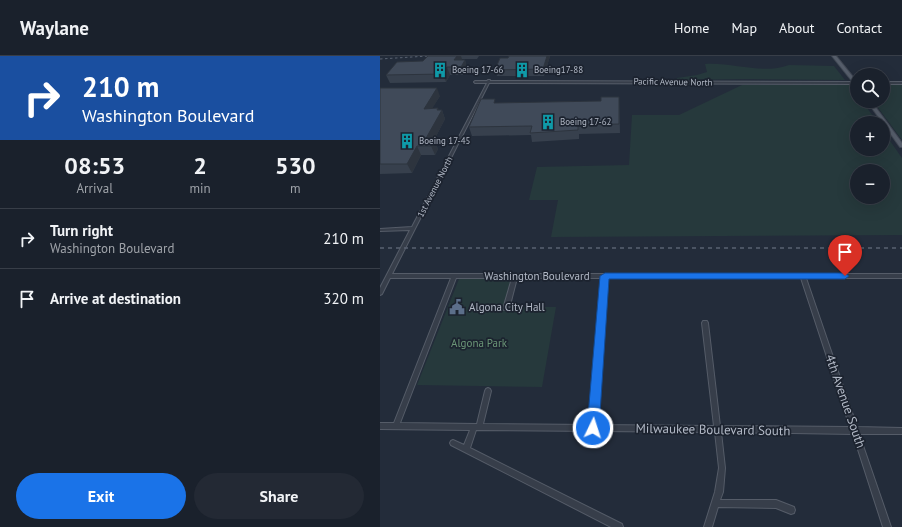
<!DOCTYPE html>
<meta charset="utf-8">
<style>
:root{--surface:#1a212c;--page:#232934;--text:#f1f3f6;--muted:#9fa3a9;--line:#383e48;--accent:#1a73e8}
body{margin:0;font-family:"PT Sans",sans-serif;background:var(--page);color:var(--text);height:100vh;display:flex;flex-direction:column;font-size:15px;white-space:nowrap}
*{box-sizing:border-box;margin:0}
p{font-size:13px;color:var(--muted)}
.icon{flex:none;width:22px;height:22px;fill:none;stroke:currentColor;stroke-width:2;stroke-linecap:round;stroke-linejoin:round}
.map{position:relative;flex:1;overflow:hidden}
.details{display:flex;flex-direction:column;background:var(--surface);width:380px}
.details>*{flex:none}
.top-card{background:#1a4fa0;color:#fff;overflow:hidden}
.buttons{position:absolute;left:470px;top:12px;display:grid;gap:8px}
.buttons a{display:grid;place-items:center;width:40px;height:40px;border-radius:50%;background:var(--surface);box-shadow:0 4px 16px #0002,0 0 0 1px var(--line);font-size:20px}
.pin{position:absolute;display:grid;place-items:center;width:34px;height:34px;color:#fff;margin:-41px -17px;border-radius:50% 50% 50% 0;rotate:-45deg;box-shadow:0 0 4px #0007}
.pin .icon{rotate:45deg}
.me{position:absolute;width:44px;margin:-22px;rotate:4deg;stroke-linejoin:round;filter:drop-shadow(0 0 3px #0008)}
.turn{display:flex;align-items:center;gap:14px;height:84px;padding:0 16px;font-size:18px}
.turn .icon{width:52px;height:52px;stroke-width:2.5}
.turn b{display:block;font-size:28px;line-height:34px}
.eta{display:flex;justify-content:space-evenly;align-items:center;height:68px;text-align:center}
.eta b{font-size:24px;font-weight:700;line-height:28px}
.primary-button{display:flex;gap:8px;margin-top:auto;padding:8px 16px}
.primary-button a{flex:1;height:46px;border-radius:24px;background:var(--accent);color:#fff;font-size:16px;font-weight:700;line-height:46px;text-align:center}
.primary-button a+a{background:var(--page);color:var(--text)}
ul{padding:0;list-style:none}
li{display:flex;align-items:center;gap:12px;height:60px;padding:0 16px;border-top:1px solid var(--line)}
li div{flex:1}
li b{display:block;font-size:15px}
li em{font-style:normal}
header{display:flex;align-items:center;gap:24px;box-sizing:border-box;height:56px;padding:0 20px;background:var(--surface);border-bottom:1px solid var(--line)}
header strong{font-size:19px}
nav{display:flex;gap:22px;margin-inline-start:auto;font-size:14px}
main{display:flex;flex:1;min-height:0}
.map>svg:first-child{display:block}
.green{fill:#26393c;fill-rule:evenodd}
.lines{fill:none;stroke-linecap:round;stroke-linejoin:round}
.minor-casing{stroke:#555c68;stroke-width:2}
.major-casing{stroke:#404753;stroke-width:2}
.minor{fill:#373e4a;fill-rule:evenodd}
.major{fill:#555d6a;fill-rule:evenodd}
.rail-far1{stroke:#596271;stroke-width:1;stroke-dasharray:2.5 2.5;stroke-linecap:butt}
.rail{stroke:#596271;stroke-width:1.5;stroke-dasharray:4 4;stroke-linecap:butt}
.wall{fill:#37404d}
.shaded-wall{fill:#2d343e}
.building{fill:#404a59;stroke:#2d343e}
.route{fill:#1a73e8;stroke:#114b97}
.labels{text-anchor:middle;stroke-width:3.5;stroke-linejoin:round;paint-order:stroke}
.far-poi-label{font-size:9px;fill:#b2b9c6;stroke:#1c232f;text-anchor:start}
.far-street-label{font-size:9px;fill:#b2b9c6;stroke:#1c232f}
.street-label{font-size:11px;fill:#b2b9c6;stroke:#1c232f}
.poi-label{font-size:11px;fill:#b2b9c6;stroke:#1c232f;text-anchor:start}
.park-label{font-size:11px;fill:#6b9677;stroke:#1c232f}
.near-street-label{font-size:13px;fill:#b2b9c6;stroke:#1c232f}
</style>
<header>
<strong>Waylane</strong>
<nav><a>Home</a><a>Map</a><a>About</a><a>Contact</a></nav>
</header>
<main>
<section class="details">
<div class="top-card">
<div class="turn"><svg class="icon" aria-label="right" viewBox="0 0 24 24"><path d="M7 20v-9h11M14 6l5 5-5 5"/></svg><div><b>210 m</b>Washington Boulevard</div></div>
</div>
<div class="eta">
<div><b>08:53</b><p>Arrival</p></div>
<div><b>2</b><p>min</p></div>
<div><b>530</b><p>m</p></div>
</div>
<ul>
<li><svg class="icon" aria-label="right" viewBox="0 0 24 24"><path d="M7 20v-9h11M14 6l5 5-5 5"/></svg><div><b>Turn right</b><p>Washington Boulevard</p></div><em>210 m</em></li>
<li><svg class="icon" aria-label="arrive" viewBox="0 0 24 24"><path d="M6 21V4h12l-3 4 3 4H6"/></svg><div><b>Arrive at destination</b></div><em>320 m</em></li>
</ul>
<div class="primary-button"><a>Exit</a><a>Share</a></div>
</section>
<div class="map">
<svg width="522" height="471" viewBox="0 0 522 471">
<rect width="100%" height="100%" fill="#232c3a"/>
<g class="green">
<path d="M 325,8 C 353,6 382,19 409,9 L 454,10 L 465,24 L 367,23 L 297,24 L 297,22 L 317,19 L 327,16 Z"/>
<path d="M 362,29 L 471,29 L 477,38 L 477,45 L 482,45 L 498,67 L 477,67 L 477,93 L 503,93 L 503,75 L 522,102 L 522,179 L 171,181 L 178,144 L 149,144 L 157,111 L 249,109 L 252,59 L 299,59 ZM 477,115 L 503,115 L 503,141 L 477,141 Z"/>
<polygon points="503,29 522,29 522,84 493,45 503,45"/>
<polygon points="79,223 131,223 123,251 176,251 162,331 37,329"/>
</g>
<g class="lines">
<defs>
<g id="minor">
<path d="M 108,24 L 110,24 L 110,25 L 477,26 L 477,28 L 109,27 L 12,218 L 522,218 L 522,222 L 426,222 L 477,371 L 522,372 L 522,378 L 479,378 L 511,471 L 503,471 L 473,378 L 341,376 L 345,412 L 343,436 L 340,444 L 396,444 L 414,451 L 415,454 L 414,457 L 411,458 L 396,452 L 338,451 L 332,471 L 324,471 L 335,436 L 339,412 L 335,376 L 96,374 L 90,392 L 242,468 L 243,471 L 231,471 L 71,389 L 70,387 L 71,385 L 73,384 L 84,389 L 90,374 L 0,373 L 0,367 L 14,367 L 71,222 L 10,222 L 2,238 L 0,239 L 0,232 L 30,174 L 0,175 L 0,173 L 32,171 L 107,27 L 95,27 L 94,26 L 95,25 L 107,25 ZM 76,222 L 132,222 L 123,253 L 124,254 L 128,254 L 129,253 L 137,222 L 222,222 L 210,369 L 103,368 L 111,335 L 110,333 L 108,332 L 106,333 L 105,335 L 97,368 L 20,367 ZM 227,222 L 421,222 L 470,371 L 340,370 L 328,267 L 327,265 L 323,265 L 322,267 L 334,370 L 216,369 Z"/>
<rect x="503" y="26" width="19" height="2"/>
</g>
<g id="major">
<polygon points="452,0 456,0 477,26 477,30 476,30"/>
<polygon points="487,45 491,45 522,87 522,91 520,91"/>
</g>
</defs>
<use href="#minor" class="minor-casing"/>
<use href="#major" class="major-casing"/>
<use href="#minor" class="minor"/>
<use href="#major" class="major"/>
<polyline class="rail-far1" points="0,3 48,0"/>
<polyline class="rail" points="0,192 522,192"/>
</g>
<g class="wall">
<polygon points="48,0 99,0 97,3 82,3 81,4 85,4 87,12 83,19 70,19 66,26 10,27 6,19 43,5"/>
<polygon points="170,0 164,20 117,20 115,14"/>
<polygon points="0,32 60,40 52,52 58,52 58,54 62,54 65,63 54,84 58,93 55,99 41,99 32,117 0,118"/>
<polygon points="239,41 240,77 199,78 199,83 152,86 151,79 92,80 89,71 116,47 221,45"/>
</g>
<g class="shaded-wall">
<polygon points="77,0 81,0 82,3 77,11 74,4"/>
<polygon points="167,0 170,0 164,20 163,13"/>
<polygon points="85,4 87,12 83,19 81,11"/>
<polygon points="67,11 70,19 66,26 63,18"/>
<polygon points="57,32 60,40 47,61 44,53"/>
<polygon points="58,52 60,58 62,54 65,63 51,90 45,84"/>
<polygon points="54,84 58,93 55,99 51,90"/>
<polygon points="37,90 41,99 32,117 27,108"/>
</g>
<g class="building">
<polygon points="48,0 77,0 74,4 85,4 81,11 67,11 63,18 6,19 17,6 43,5"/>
<polygon points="129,0 167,0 163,13 115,14 120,2 128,2"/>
<polygon points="0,32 57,32 44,53 58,52 57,54 62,54 45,84 54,84 51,90 37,90 27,108 0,108"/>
<polygon points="221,41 239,41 239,68 198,69 198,74 150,77 152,70 89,71 101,43 115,43 114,47 221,45"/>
</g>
<polygon class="route" points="225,217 465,217 469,220 465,223 229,223 219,372 217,376 213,377 209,376 207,372 220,220"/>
<defs>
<symbol id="building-bare" viewBox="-9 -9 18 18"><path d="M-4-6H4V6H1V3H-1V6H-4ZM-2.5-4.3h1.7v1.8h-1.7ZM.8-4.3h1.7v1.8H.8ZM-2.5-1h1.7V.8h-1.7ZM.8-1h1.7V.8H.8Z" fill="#0f9aa8" stroke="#1c232f" stroke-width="2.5" paint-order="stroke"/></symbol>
<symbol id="civic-bare" viewBox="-9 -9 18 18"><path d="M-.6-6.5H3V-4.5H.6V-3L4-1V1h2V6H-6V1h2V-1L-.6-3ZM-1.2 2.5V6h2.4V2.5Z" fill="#5c6f8a" stroke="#1c232f" stroke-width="2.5" paint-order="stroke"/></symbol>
</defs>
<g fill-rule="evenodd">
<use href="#building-bare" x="49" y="3" width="22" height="22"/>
<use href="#building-bare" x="131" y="3" width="22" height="22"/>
<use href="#building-bare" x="157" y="55" width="22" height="22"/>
<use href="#building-bare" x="16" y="74" width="22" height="22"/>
<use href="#civic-bare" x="66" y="240" width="22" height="22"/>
</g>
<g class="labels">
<g class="far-poi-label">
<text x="72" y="17">Boeing 17-66</text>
<text x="154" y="17">Boeing17-88</text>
<text x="180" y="69">Boeing 17-62</text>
<text x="39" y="88">Boeing 17-45</text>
</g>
<g class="far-street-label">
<text transform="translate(293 26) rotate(1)" y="3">Pacific Avenue North</text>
<text transform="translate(55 131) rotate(-63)" y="3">1st Avenue North</text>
</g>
<g class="street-label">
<text x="157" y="224">Washington Boulevard</text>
</g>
<g class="poi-label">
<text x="89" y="255">Algona City Hall</text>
</g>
<g class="park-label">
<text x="99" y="291">Algona Park</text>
</g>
<g class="near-street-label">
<text transform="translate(466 345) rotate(71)" y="5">4th Avenue South</text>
<text transform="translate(333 373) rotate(1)" y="5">Milwaukee Boulevard South</text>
</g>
</g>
</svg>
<div class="buttons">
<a><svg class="icon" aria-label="search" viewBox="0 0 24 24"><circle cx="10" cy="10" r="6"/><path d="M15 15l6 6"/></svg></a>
<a>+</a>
<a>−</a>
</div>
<div class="pin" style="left:465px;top:220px;background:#d93025"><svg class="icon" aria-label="arrive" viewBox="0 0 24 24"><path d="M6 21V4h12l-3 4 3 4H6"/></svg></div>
<svg class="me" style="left:213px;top:372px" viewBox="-20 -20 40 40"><circle r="17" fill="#1a73e8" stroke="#fff" stroke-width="3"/><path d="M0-11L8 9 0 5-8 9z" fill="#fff"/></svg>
</div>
</main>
